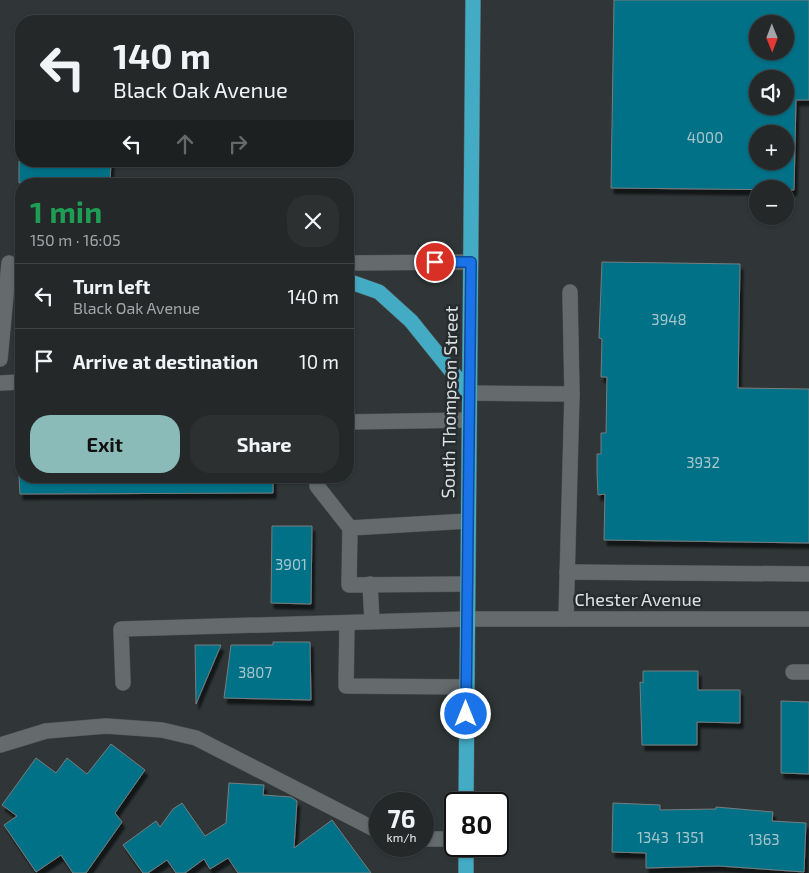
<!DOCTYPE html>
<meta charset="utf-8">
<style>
:root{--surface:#242829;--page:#2c3031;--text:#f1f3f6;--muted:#a3a6a8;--line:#414446;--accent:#8bbbb9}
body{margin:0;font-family:"Exo 2",sans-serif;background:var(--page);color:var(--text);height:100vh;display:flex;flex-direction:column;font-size:19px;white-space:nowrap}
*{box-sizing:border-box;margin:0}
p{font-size:16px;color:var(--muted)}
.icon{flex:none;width:28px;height:28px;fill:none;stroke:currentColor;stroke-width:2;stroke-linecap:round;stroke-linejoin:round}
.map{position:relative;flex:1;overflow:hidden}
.side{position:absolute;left:15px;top:178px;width:339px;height:305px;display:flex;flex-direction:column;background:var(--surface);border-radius:20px;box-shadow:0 1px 4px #0004,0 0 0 1px var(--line)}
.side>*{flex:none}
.banner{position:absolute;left:15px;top:15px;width:339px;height:152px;border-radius:20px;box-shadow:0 1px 4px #0004,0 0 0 1px var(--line);background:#242829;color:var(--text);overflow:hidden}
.needle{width:32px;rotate:179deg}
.tools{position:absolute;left:749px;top:15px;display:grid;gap:10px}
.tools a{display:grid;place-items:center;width:45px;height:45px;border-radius:50%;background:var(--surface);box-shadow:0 1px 4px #0004,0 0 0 1px var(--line);font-size:25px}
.speed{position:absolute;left:369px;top:792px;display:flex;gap:10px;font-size:25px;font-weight:700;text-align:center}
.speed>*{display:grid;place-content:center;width:65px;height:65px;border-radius:50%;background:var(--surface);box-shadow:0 1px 4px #0004,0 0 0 1px var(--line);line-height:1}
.speed small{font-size:12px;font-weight:400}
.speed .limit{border:2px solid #111;border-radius:8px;background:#fff;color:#111}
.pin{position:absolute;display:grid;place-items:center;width:42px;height:42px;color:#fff;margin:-21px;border:2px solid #fff;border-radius:50%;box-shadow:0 1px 5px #0007}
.me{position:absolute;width:55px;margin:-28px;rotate:0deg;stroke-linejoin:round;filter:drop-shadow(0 0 4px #0008)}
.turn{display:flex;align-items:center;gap:18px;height:105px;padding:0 15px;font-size:22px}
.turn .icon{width:65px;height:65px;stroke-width:2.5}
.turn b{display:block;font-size:35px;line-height:42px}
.lanes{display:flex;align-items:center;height:48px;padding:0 15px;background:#0003;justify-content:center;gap:25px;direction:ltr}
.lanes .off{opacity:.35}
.round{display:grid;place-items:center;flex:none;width:52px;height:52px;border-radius:20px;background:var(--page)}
.summary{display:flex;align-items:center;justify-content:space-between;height:85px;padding:0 15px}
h1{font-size:30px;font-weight:700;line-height:38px;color:#1e9e55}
.button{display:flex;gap:10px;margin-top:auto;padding:10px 15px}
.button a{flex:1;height:58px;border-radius:20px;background:var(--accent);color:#111;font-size:20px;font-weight:700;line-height:58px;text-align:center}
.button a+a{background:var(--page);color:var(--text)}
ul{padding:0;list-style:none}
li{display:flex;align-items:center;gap:15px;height:65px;padding:0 15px;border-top:1px solid var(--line)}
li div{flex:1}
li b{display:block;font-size:19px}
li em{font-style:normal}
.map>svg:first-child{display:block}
.building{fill:#007187;stroke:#777d7f;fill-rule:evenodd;filter:url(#shadow)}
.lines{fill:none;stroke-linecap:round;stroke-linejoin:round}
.minor-casing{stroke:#4f5455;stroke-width:16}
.highway-casing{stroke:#4f5455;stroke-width:16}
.minor{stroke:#656b6d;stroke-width:15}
.highway{stroke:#43abc4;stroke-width:15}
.route-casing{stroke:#114b97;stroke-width:12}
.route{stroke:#1a73e8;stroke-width:9}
.labels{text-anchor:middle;stroke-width:5;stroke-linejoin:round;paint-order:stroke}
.number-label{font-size:15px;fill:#a6c6cc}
.street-label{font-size:18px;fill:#dee2e3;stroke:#262b2d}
</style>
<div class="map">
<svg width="809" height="873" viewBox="0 0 809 873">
<defs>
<filter id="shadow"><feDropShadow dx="3" dy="5.5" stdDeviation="1" flood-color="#0009"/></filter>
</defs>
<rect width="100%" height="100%" fill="#303637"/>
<g class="building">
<path d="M 614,0 L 809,0 L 809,100 L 796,100 L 794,190 L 611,188 ZM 758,24 L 785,24 L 785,51 L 758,51 ZM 758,79 L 785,79 L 785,106 L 758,106 ZM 758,134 L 785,134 L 785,161 L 758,161 Z"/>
<polygon points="19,161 111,161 110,183 19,183"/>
<polygon points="602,262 740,264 738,388 809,389 809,543 604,540 605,494 598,495 597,473 597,454 601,454 601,433 606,433 607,377 601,377 602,339 599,338"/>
<polygon points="19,476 273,476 273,493 20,494"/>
<polygon points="272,526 312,526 311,604 271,603"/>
<polygon points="273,642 310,642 311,700 224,698 231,645 273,645"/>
<polygon points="195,645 221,645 196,704"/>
<polygon points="643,671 698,671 698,690 740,690 740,723 697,722 697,745 642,745 640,682 643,683"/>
<polygon points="781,701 809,702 809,774 781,773"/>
<polygon points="111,744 145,770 115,813 122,822 86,873 73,873 61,855 36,872 4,825 17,816 2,805 36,758 56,773 67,758 87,774"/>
<polygon points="229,783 264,785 263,795 291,797 297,801 294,848 332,820 371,873 238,873 228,858 210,869 204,859 185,873 176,873 167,860 148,873 143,873 123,845 156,821 160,827 173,809 182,803 205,836 226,823"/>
<polygon points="613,803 660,805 660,810 716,809 716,807 773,812 772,821 806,823 804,872 719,866 646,868 646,853 612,852"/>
</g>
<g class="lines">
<defs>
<g id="minor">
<polyline points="348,263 471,262"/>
<polyline points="570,292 572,394"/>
<polyline points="0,359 9,263"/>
<polyline points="0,383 21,382"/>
<polyline points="469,393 572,394 566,619"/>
<polyline points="348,422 469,420"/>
<polyline points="317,476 317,486 350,528"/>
<polyline points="567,572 809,574"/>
<polyline points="370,584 372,621"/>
<polyline points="468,584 349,585 350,528 468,521"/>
<polyline points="347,623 346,686 467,687"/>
<polyline points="793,672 809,672"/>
<polyline points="123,683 121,629 467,619 809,619"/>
<polyline points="0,745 46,731 106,726 162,730 196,738 380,832"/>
<polyline points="422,839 455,839"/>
</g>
<g id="highway">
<polyline points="348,281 379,292 411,321 469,393"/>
<polyline points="466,804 473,0"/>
<polyline points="466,873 466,846"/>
</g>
</defs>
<use href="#minor" class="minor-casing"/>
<use href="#highway" class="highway-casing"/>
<use href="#minor" class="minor"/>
<use href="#highway" class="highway"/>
</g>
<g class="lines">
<defs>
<polyline id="route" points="435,262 471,262 466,714"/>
</defs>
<use href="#route" class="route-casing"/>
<use href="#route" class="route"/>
</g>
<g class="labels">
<g class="number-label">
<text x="705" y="143">4000</text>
<text x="669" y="325">3948</text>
<text x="703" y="468">3932</text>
<text x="291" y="570">3901</text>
<text x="255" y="678">3807</text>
<text x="653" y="843">1343</text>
<text x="690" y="843">1351</text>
<text x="764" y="845">1363</text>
</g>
<g class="street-label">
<text transform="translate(450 402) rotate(-89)" y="6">South Thompson Street</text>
<text x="638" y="606">Chester Avenue</text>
</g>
</g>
</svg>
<div class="tools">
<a><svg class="needle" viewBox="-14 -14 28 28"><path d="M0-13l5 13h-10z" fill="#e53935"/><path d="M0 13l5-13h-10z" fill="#a3a6a8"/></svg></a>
<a><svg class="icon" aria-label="sound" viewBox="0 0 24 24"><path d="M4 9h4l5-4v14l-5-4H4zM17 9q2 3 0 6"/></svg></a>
<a>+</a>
<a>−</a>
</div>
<div class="speed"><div>76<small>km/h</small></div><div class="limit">80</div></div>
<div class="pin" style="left:435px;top:262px;background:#d93025"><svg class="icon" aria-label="arrive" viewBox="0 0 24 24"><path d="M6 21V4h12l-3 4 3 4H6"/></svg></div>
<svg class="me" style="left:466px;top:714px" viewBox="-20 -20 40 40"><circle r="17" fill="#1a73e8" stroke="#fff" stroke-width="3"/><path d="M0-11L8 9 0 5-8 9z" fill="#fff"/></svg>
<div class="banner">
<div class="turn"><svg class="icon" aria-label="left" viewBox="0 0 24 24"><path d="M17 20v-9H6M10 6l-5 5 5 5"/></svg><div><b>140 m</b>Black Oak Avenue</div></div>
<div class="lanes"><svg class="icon" aria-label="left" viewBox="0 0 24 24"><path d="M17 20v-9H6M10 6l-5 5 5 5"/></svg><svg class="icon off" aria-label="ahead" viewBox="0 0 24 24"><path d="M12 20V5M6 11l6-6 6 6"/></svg><svg class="icon off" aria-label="right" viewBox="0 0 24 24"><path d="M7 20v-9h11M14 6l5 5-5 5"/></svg></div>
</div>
<section class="side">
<div class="summary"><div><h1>1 min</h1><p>150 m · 16:05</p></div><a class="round"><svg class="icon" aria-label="close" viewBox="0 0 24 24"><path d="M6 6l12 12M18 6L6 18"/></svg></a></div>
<ul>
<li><svg class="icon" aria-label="left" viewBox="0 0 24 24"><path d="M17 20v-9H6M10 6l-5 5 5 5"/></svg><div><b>Turn left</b><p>Black Oak Avenue</p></div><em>140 m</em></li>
<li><svg class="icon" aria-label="arrive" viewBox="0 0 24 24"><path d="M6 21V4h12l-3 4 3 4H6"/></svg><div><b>Arrive at destination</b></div><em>10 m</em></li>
</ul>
<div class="button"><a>Exit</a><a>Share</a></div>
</section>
</div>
